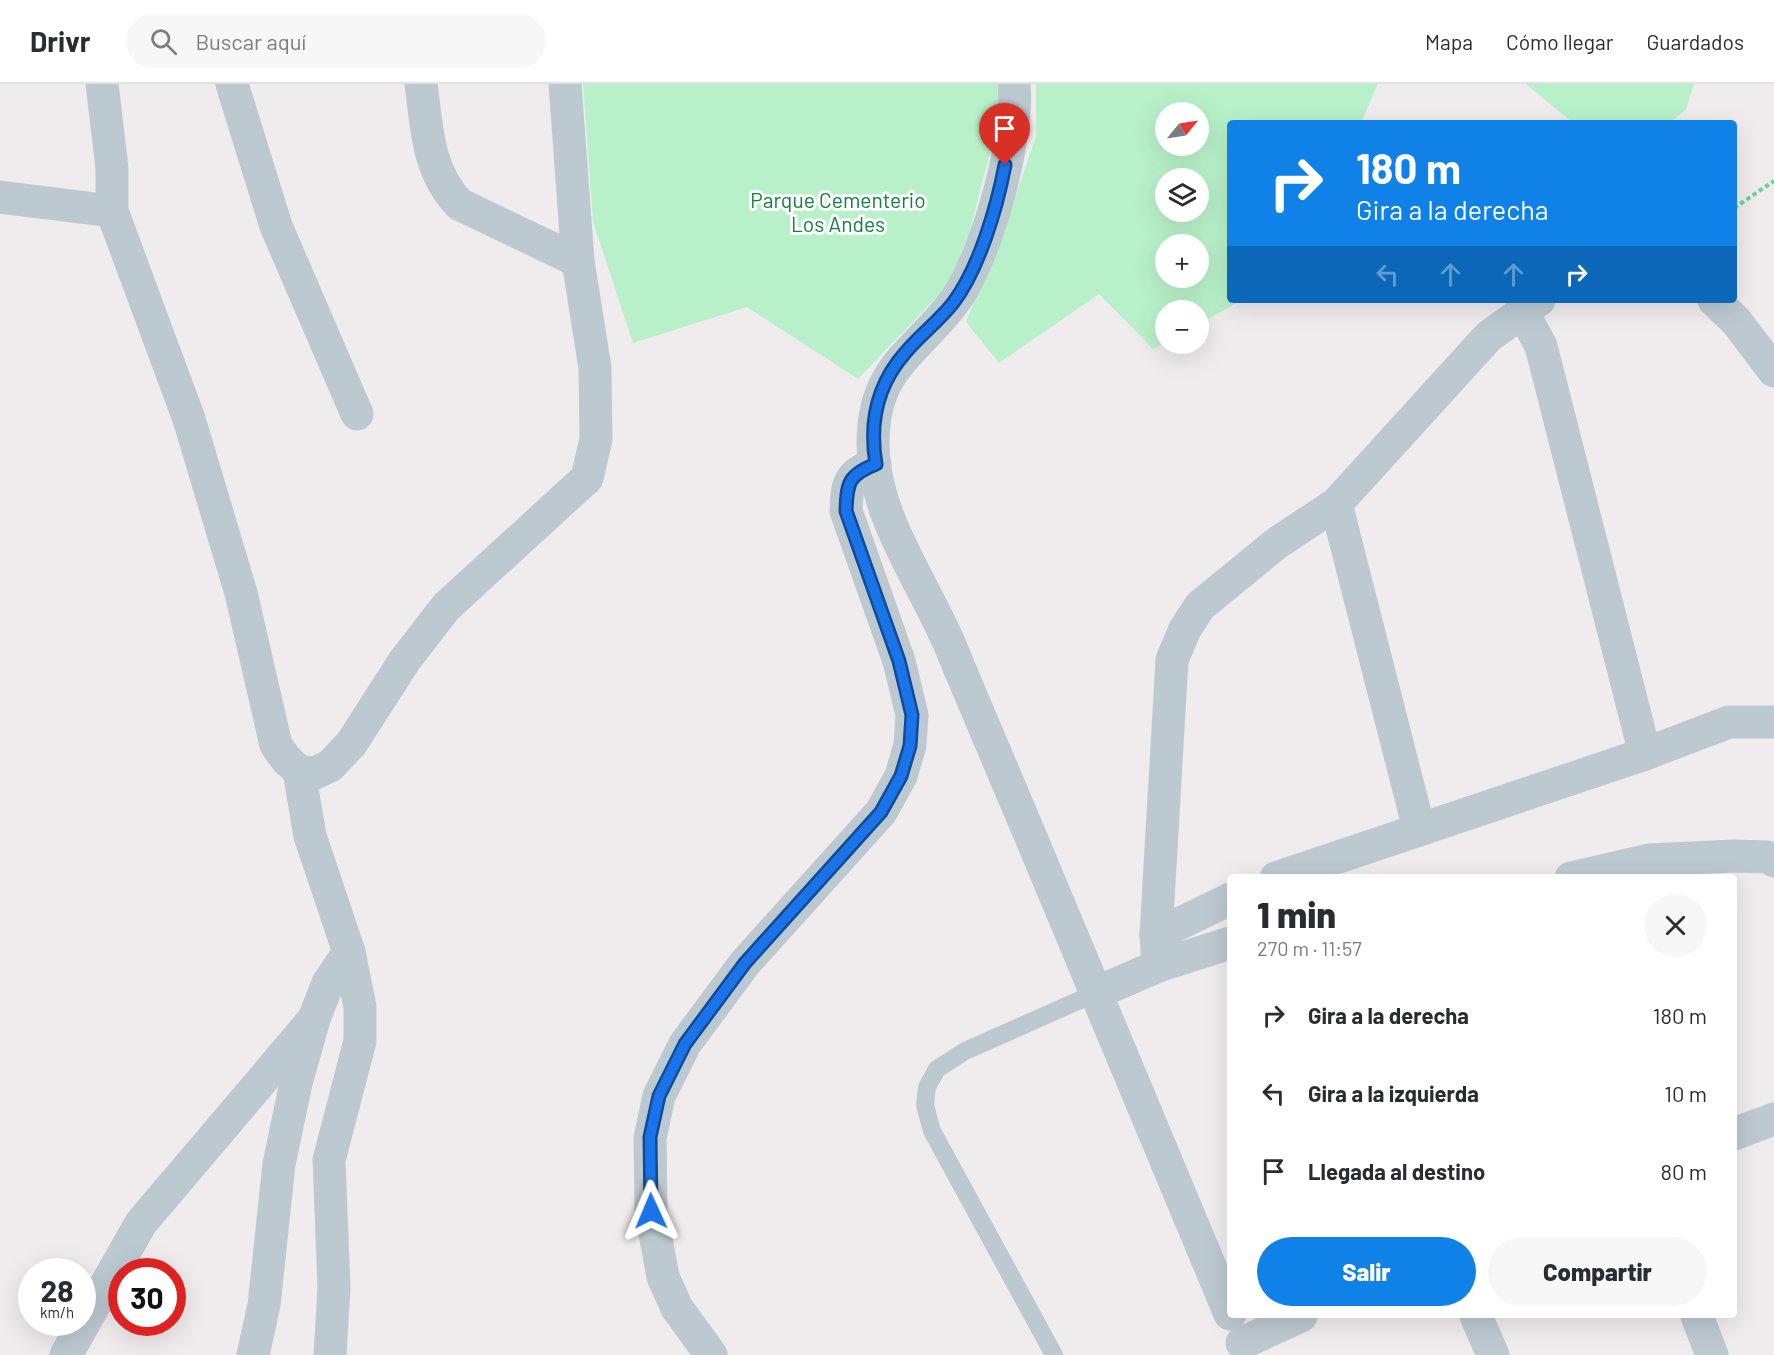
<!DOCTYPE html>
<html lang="es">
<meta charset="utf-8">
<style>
:root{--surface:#fff;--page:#f7f7f7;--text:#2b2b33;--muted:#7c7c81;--line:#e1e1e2;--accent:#0f81e7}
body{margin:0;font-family:Barlow,sans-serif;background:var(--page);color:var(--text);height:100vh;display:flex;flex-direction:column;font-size:22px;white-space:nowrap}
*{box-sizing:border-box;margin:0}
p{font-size:20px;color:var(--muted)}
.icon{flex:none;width:33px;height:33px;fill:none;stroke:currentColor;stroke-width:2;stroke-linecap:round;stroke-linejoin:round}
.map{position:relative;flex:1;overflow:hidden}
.drawer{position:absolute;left:1227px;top:790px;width:510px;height:444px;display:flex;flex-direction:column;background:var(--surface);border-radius:6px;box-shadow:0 6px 24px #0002}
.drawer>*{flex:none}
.guide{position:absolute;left:1227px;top:36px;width:510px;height:183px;border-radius:6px;box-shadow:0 6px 24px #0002;background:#0f81e7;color:#fff;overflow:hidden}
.needle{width:39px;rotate:60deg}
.buttons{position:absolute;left:1155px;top:18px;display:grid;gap:12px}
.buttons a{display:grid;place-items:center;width:54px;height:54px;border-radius:50%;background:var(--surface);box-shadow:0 6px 24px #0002;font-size:30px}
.speed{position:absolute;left:18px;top:1174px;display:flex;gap:12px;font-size:30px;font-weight:700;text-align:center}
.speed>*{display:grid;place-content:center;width:78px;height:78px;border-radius:50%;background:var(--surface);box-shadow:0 6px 24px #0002;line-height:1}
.speed small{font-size:15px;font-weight:400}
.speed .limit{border:9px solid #d22;background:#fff;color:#111}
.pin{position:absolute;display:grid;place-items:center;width:51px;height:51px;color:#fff;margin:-62px -26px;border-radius:50% 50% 50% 0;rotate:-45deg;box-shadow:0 0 6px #0007}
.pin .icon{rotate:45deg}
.me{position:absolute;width:66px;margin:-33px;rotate:359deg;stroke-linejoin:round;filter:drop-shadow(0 0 4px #0008)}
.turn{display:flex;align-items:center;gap:21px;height:126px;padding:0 30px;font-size:27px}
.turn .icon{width:78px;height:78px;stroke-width:2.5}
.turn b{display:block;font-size:42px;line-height:51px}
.lanes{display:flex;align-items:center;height:57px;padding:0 30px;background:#0003;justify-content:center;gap:30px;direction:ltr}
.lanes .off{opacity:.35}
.round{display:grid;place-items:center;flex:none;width:63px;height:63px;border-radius:32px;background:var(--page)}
.overview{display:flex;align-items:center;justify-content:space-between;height:102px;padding:0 30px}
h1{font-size:36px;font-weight:800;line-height:45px}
.action{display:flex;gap:12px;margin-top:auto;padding:12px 30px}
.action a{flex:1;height:69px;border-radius:36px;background:var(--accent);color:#fff;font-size:24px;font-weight:800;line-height:69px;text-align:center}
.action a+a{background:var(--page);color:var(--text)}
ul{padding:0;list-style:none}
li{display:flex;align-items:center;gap:18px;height:78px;padding:0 30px}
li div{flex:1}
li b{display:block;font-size:22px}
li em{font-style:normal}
header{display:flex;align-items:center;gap:36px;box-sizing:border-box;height:84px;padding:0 30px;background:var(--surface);border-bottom:2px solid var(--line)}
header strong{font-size:28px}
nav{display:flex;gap:33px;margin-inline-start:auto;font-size:21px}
.search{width:420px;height:54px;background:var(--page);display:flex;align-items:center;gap:15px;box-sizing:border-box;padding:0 21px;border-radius:33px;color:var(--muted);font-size:22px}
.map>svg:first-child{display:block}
.green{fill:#b8f1c9;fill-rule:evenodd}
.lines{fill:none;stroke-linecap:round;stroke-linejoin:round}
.path{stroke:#6ed097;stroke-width:4;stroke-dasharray:4.5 3;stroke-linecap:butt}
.lane{stroke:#bcc9d0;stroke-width:18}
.street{stroke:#bcc9d0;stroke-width:33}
.route-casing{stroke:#114b97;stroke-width:15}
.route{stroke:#1a73e8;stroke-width:10}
.labels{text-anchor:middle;stroke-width:6;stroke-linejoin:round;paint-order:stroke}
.park-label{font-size:21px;fill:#12803f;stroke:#fff}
</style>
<header>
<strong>Drivr</strong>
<div class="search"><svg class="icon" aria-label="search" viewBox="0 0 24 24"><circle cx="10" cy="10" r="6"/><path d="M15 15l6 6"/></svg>Buscar aquí</div>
<nav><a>Mapa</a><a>Cómo llegar</a><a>Guardados</a></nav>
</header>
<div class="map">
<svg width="1774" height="1271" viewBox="0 0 1774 1271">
<rect width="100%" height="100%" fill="#f0eced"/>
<g class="green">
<polygon points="583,0 997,0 1000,29 969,150 949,200 858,295 747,223 633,259 593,138"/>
<path d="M 1036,0 L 1378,0 L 1361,39 L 1230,39 L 1230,216 L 1242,216 L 1199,240 L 1198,226 L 1166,226 L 1165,258 L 1153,265 L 1099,210 L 999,279 L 966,238 L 1014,117 L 1036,52 ZM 1166,28 L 1198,28 L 1198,62 L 1166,62 ZM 1166,94 L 1198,94 L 1198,128 L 1166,128 ZM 1166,160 L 1198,160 L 1198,194 L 1166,194 Z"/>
<polygon points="1526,0 1694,0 1686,26 1669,39 1573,39"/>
</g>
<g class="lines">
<polyline class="path" points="1734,124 1774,97"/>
<polyline class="lane" points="1054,1271 932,1047 925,1021 927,1003 937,985 965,967 1096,909"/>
<g class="street">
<polyline points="102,0 112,84 112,127 189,335 241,509 276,661 286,675 299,687 315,689 330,682 351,660 405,576 446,523 587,394 596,355 595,284 578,177 565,0"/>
<polyline points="232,0 276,142 357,330"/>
<path d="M 421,0 C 427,44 427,86 459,120 L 578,177"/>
<path d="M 1014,0 C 1020,52 986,175 954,218 C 915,270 873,283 873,359 C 873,426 915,486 943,546 C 951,562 957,579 964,595 C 1054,806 1141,1018 1230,1230"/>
<polyline points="0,113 112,127"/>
<polyline points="1714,216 1736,237 1774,287"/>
<polyline points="1522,227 1541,262 1645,670"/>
<polyline points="1336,420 1419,745"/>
<polyline points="299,687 310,752 349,868 360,923 360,957 329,1076 334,1204 330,1271"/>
<polyline points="1276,794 1645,670 1729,638 1774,638"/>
<polyline points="1571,794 1649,776 1734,772 1767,773 1774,777"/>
<polyline points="1156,851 1230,815"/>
<polyline points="1158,882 1156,851 1172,576 1185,545 1200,522 1277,459 1336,420 1488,253 1539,216"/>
<polyline points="1096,909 1158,882 1230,859"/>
<polyline points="1734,1050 1774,1035"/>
<polyline points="1476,1232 1493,1271"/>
<polyline points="1697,1232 1712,1271"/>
<polyline points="1242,1259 1301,1232"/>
<polyline points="66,1271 141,1139 314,935"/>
<polyline points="253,1271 264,1221 279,1080 296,999 314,935 328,899 349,868"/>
<path d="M 711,1271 L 677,1224 L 663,1193 L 651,1127 L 650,1054 L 659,1012 L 685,960 L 745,879 L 881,728 L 901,692 L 910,661 L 912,631 L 899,577 L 846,427 C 847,399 848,391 875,380"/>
</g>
</g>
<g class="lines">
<defs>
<path id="route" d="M 651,1127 L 650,1053 L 659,1012 L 685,960 L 745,879 L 881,728 L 901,692 L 910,662 L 912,631 L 899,577 L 846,427 C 847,399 848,391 876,380 C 869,339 877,301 905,269 C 920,251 939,237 953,219 C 979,185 997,123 1005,81"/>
</defs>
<use href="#route" class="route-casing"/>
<use href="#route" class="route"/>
</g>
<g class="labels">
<g class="park-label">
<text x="838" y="124">Parque Cementerio<tspan x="838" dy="24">Los Andes</tspan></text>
</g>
</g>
</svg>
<div class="buttons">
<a><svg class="needle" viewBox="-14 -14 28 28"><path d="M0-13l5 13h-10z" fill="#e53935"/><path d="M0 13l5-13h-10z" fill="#7c7c81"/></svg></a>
<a><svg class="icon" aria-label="layers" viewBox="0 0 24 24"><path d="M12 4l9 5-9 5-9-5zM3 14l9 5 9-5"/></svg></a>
<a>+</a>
<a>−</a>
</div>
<div class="speed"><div>28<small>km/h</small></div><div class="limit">30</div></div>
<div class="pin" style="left:1005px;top:81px;background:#d93025"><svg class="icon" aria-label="arrive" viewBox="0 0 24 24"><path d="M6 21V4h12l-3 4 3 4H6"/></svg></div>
<svg class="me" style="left:651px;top:1127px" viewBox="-20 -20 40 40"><path d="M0-17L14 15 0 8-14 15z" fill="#1a73e8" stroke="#fff" stroke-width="4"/></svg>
<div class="guide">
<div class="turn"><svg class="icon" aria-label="right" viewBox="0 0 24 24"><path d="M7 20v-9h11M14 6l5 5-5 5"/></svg><div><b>180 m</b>Gira a la derecha</div></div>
<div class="lanes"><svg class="icon off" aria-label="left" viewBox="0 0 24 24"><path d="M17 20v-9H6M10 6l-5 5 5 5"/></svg><svg class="icon off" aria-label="ahead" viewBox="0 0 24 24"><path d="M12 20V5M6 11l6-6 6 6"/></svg><svg class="icon off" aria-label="ahead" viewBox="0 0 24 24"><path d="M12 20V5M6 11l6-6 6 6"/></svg><svg class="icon" aria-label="right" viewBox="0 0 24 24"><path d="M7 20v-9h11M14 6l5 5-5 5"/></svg></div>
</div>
<section class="drawer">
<div class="overview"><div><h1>1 min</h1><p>270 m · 11:57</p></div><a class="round"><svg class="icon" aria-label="close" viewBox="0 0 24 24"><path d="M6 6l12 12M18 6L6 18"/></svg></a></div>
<ul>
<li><svg class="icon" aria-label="right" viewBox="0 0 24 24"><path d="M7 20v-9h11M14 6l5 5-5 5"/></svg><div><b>Gira a la derecha</b></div><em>180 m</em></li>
<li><svg class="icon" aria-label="left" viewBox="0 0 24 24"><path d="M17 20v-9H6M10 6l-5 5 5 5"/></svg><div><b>Gira a la izquierda</b></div><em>10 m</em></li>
<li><svg class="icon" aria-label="arrive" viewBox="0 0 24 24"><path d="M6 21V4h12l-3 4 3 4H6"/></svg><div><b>Llegada al destino</b></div><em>80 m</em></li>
</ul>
<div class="action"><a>Salir</a><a>Compartir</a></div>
</section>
</div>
